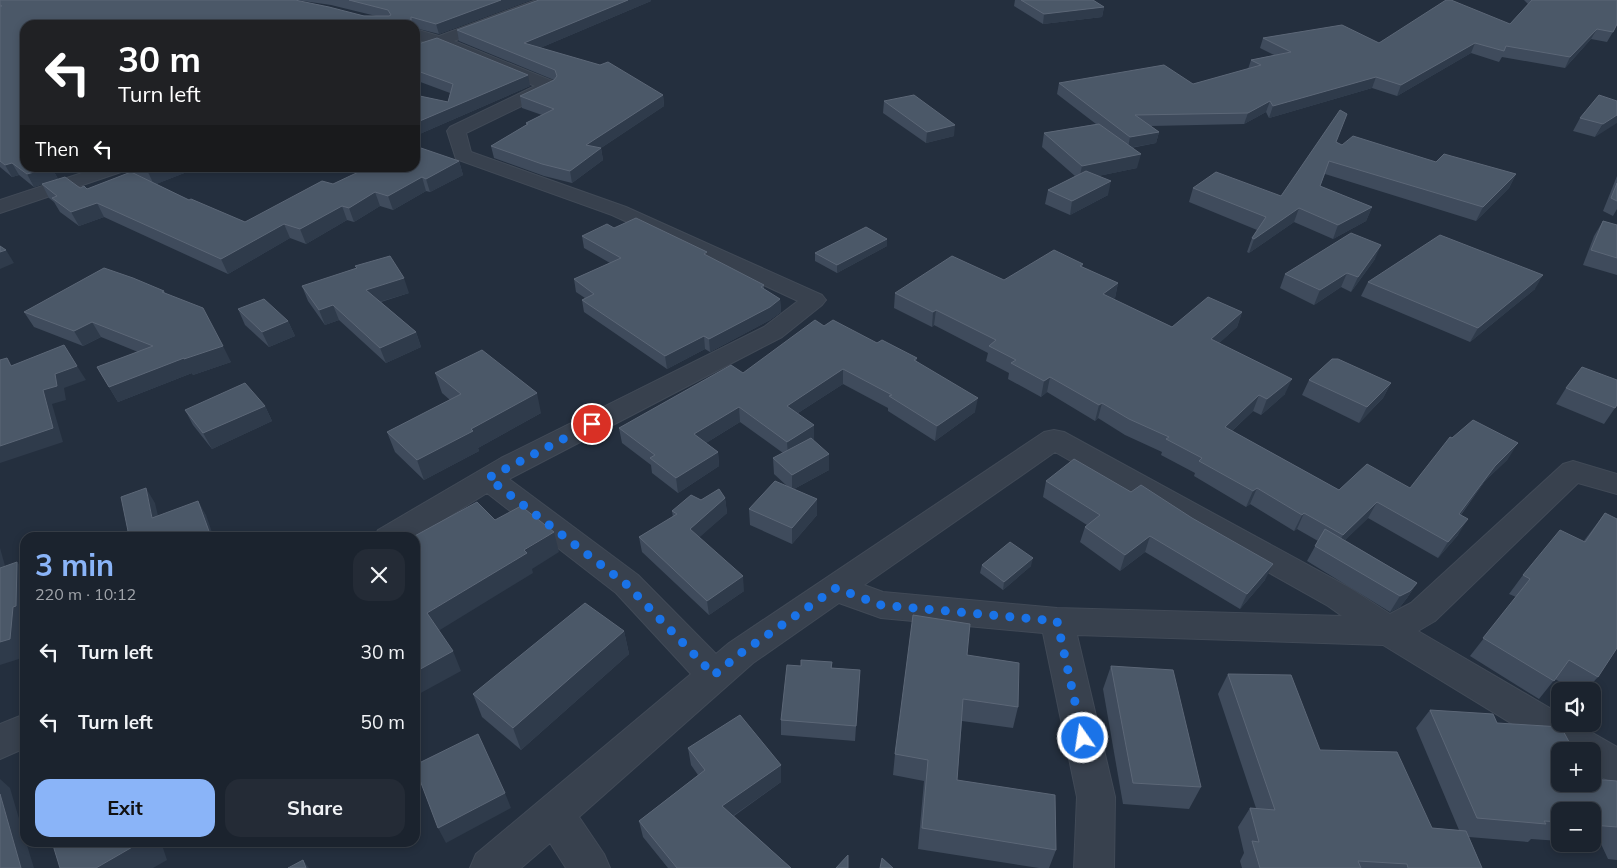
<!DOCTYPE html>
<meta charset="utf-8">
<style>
:root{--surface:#1b232e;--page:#242b36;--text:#f1f3f6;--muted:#a0a4aa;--line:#39404a;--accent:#8ab4f8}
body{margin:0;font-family:Mulish,sans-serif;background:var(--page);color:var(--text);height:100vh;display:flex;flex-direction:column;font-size:19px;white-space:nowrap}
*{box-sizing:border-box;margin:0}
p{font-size:16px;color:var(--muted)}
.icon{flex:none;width:28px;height:28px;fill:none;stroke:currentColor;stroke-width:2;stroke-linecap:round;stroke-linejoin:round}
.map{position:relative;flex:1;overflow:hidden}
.side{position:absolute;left:20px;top:532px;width:400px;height:315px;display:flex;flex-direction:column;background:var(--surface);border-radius:15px;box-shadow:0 2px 8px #0003,0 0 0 1px var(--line)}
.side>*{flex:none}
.hud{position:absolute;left:20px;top:20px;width:400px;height:152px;border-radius:15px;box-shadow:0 2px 8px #0003,0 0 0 1px var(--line);background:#202124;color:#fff;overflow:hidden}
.tools{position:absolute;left:1551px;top:682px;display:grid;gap:10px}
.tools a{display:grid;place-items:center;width:50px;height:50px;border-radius:10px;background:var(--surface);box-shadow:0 2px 8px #0003,0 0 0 1px var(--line);font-size:25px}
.pin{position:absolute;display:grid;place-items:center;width:42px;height:42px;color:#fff;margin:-21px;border:2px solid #fff;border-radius:50%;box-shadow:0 1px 5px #0007}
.me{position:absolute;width:55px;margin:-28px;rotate:347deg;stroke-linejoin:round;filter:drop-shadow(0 0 4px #0008)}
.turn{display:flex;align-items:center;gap:18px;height:105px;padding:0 15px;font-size:22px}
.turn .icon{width:65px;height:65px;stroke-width:2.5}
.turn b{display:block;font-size:35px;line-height:42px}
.then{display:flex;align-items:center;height:48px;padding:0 15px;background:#0003;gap:10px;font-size:19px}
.round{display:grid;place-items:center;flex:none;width:52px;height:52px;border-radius:15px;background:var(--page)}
.overview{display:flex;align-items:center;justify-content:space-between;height:85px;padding:0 15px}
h1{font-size:30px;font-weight:700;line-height:38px;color:var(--accent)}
.button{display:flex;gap:10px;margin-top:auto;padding:10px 15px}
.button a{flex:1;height:58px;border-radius:15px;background:var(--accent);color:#111;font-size:20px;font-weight:700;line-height:58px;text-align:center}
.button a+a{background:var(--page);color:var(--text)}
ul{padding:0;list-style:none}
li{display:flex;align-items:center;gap:15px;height:70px;padding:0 15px}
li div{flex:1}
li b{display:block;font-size:19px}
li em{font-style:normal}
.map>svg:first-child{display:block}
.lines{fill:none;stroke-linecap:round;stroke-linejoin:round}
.minor-casing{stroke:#414a57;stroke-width:2}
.minor{fill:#38414e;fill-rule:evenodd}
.wall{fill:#3f4b5c}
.shaded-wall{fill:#2f3b4b}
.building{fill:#4b5868;stroke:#5c6777}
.route{stroke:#1a73e8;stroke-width:9;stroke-dasharray:0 16.2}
</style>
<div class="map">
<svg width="1617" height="868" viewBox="0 0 1617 868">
<rect width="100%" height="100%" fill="#242f3e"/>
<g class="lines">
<defs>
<g id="minor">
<path d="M 536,0 L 556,0 L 554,3 L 454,41 L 555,82 L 557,86 L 555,90 L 466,133 L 471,152 L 626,207 L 822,295 L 826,300 L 822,305 L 782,337 L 509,479 L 638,575 L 716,654 L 729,643 L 1044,432 L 1054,430 L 1064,432 L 1350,588 L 1390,614 L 1411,603 L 1563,464 L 1573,461 L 1617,474 L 1617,494 L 1578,483 L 1435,621 L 1418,631 L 1560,714 L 1560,724 L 1577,724 L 1617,747 L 1617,784 L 1592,773 L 1592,751 L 1560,753 L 1383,645 L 1077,635 L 1115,797 L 1114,868 L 1074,868 L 1077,797 L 1043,633 L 881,618 L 839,603 L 753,663 L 579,817 L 604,854 L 610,868 L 566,868 L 550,843 L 521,868 L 470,868 L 476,854 L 691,674 L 616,593 L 487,493 L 414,538 L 374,538 L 378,530 L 501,458 L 764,327 L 798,301 L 612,215 L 456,159 L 447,131 L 450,127 L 535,86 L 440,47 L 415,56 L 415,45 L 425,42 L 415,39 L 415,29 L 439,36 ZM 1055,452 L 1328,606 L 1342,616 L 1057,608 L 883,592 L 864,585 Z"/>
<polygon points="97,168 124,168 121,172 0,213 0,200"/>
<polygon points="25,714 25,748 0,759 0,724"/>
</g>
</defs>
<use href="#minor" class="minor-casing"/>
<use href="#minor" class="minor"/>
</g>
<g class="wall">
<polygon points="0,0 376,16 331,5 296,0 531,0 439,34 415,28 415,25 25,25 52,168 58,179 34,187 19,175 12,177 0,167"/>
<polygon points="539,0 651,0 651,1 540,48 663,95 664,106 601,148 603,160 572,183 544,176 494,158 491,146 526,125 526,123 542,115 522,108 520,96 554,80 459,41 457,30"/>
<polygon points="1015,0 1093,0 1104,7 1102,17 1043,24 1014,6"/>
<polygon points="1524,0 1617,0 1617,25 1607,42 1591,39 1565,68 1502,57 1499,62 1471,53 1397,96 1372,88 1269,118 1266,112 1244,124 1151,126 1159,132 1156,143 1131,148 1137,168 1098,176 1108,195 1070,215 1045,204 1048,190 1075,176 1042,147 1044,133 1096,124 1057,94 1059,83 1193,84 1248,69 1251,60 1274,55 1260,48 1263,38 1379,43 1510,24 1528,4"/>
<polygon points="415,45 530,86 415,136 415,95 448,102 450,93 415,80"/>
<polygon points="884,101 954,136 926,143 883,113"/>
<polygon points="1617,101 1595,137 1573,131 1580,118"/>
<polygon points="1336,142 1342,145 1436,162 1516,174 1509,188 1476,221 1325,174 1320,186 1372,207 1366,221 1333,239 1294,222 1249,253 1247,252 1252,238 1257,230 1189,202 1193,188 1281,196"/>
<polygon points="459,161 463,175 430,192 426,191 393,210 380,206 354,222 347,220 306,244 290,238 228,274 104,217 79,226 60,212 54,202 49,198 42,184 80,188 87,189 133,173 124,168 197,168 156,184 189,200 245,222 333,184"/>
<polygon points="1617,176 1617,209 1613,216 1603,211"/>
<polygon points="1603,221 1617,225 1617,275 1583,265 1594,236"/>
<polygon points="614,228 707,256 764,285 764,289 780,299 781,312 770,320 710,352 705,349 667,369 584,312 582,300 585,298 576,292 574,279 610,263 584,248 582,236"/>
<polygon points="887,246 837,273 815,261 815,253"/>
<polygon points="1375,259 1351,292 1341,287 1314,305 1280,288 1285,274"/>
<polygon points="1083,264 1082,267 1118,283 1115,298 1113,299 1172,327 1242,312 1237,327 1219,343 1285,394 1261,415 1253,411 1232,431 1339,490 1410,488 1508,459 1485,481 1461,515 1458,535 1438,558 1368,518 1345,540 1417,583 1407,598 1400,607 1390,612 1307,561 1318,541 1297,529 1294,531 1250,504 1246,507 1194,476 1195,473 1161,455 1162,452 1125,435 1098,418 1095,421 1047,392 1041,397 1008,379 1009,373 986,361 988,353 934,325 932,327 894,308 895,293 1004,280"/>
<polygon points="1368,282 1535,289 1470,342 1361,296"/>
<polygon points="302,286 409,293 381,302 416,332 421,347 386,363 339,320 325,325 308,301"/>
<polygon points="164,291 166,294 231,362 193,375 192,373 118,402 97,367 138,352 101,337 83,346 34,327 24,312"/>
<polygon points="238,309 288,321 295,336 269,347 245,325"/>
<polygon points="824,326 877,343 917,358 916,362 975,412 935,441 888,411 888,408 843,384 798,413 814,439 813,440 829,470 794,489 817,499 817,515 792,544 750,525 749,509 787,486 774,474 773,458 783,453 740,422 706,443 718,452 719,466 678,493 652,473 651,465 622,443 619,428 743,373"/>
<polygon points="435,373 541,413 478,448 479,451 424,480 395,452 387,432 450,400 442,393"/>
<polygon points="1309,380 1391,383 1383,398 1359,423 1302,395"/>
<polygon points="1566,388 1617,405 1604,424 1556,404"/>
<polygon points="265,406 272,421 212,449 193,425 185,410"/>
<polygon points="1046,481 1265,580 1240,609 1145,552 1120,571 1080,542 1085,527 1087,525 1043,497"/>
<polygon points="725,498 727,513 699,537 744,591 709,615 642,552 639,537 673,517 672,511 701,500"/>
<polygon points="1605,513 1598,677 1585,691 1576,691 1555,679 1539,699 1470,656 1516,597 1509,594 1523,575 1583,542"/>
<polygon points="982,565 1031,566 1003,590 980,573"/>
<polygon points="624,631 629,654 521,750 482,717 473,694"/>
<polygon points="967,655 1018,707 1013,728 962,721 957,780 1056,850 1049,868 1039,868 918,849 924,781 893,775 895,754"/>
<polygon points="832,662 832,668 860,670 855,741 781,735 781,720 801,666"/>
<polygon points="1111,666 1201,787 1189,809 1123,804 1103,689"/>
<polygon points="1228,674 1320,750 1432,828 1459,830 1416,728 1430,710 1497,723 1560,784 1617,781 1617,860 1608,859 1601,844 1592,844 1592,811 1560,811 1560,841 1531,839 1528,842 1469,837 1482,868 1242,868 1240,861 1244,853 1238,827 1250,808 1256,808 1218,694"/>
<polygon points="688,748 781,765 781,782 734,816 791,868 668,868 643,837 639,821 698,775 691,765"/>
</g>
<g class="shaded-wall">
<polygon points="501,0 531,0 439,34 436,24"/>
<polygon points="628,0 651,0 651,1 526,54 524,43"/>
<polygon points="1104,7 1102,17 1043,24 1044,14"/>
<polygon points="1597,29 1591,39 1565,68 1570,57"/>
<polygon points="416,31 418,42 415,44 415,32"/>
<polygon points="1475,43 1471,53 1397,96 1401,85"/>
<polygon points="528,75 530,86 415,136 415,123"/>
<polygon points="1376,77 1372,88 1269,118 1273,106"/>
<polygon points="663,95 664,106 601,148 603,160 572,183 570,171 586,145"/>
<polygon points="1270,101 1266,112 1244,124 1248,113"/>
<polygon points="1617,115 1617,123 1595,137 1603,124"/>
<polygon points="955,125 954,136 926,143 927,132"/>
<polygon points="1159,132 1156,143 1128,148 1130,137"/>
<polygon points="1141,154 1137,168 1079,180 1082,166"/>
<polygon points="459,161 463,175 430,192 426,179"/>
<polygon points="12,163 19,175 12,177 5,165"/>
<polygon points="44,168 55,168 52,168 58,179 34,187 27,174"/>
<polygon points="161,168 197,168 154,185 148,172"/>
<polygon points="1516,174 1509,188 1476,221 1483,207"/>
<polygon points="422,177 426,191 393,210 388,196"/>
<polygon points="1111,181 1108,195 1070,215 1072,201"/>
<polygon points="375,192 380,206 354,222 349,208"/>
<polygon points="97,203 104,217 79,226 71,212"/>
<polygon points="342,206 347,220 306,244 300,229"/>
<polygon points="1372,207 1366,221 1333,239 1338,225"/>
<polygon points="1299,208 1294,222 1249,253 1254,239"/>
<polygon points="284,224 290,238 228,274 221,259"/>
<polygon points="887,239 887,246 837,273 837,265"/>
<polygon points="1381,245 1375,259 1351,292 1358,277"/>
<polygon points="6,250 14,263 0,269 0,252"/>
<polygon points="1347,273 1341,287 1314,305 1320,290"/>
<polygon points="1543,275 1535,289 1470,342 1478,328"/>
<polygon points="404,278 409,293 372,304 366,290"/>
<polygon points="1118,283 1115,298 1099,309 1103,294"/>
<polygon points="780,299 781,312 770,320 710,352 709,339"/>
<polygon points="333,305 339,320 325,325 319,310"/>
<polygon points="936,310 934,325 932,327 933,312"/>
<polygon points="1242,312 1237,327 1206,355 1211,339"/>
<polygon points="288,321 295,336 269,347 262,332"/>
<polygon points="92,322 101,337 83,346 74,331"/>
<polygon points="416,332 421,347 386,363 380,348"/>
<polygon points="704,336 705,349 667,369 665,356"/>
<polygon points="223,346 231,362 193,375 192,373 118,402 109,387 184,358"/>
<polygon points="77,366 86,380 64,388 66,400 52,404 63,442 0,463 0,446 55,374"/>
<polygon points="843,369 843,384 787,420 787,406"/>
<polygon points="1050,377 1047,392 1041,397 1044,381"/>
<polygon points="1292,379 1285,394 1261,415 1267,399"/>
<polygon points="1391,383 1383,398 1359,423 1367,407"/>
<polygon points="537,393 541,413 478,448 479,451 424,480 417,460 471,429"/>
<polygon points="1259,395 1253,411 1219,443 1225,427"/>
<polygon points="978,398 975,412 935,441 937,426"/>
<polygon points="1102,403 1098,418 1095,421 1099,405"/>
<polygon points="265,406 272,421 212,449 203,433"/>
<polygon points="739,407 740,422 696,449 694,434"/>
<polygon points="814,425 814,439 788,456 787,442"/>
<polygon points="1518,443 1508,459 1485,481 1449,530 1459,514 1495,466"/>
<polygon points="718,452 719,466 678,493 676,478"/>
<polygon points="829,454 829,470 792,490 792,475"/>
<polygon points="146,488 155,503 162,533 152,518"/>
<polygon points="1257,488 1250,504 1246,507 1253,491"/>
<polygon points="725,498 727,513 692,544 690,529"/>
<polygon points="817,499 817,515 792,544 792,528"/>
<polygon points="198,501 206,515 214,538 202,538"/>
<polygon points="1377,502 1368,518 1334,551 1343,535"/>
<polygon points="1304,513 1297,529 1294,531 1302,515"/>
<polygon points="1468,519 1458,535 1438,558 1448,542"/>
<polygon points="554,532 559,552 532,569 533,573 435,633 427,613"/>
<polygon points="1150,536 1145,552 1120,571 1125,555"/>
<polygon points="0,548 11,587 0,574"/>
<polygon points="1033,558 1031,566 1003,590 1004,582"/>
<polygon points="17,562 25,571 25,657 0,665 0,642"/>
<polygon points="1273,564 1265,580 1240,609 1247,594"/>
<polygon points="743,576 744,591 709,615 707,601"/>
<polygon points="1417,583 1407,598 1400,607 1390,612 1400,596"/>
<polygon points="624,631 629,654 521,750 513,728"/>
<polygon points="453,651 461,671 417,695 415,690 415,672"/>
<polygon points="781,765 781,782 724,822 722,806"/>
<polygon points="0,779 10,788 25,839 25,842 26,842 34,868 21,868 0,794"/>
<polygon points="505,793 511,808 446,843 438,828"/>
<polygon points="141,842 161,842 167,860 153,868 96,868"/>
<polygon points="303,860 309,868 306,868"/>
</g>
<g class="building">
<polygon points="0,0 295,0 329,7 364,16 389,16 391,15 388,10 349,0 501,0 436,24 411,17 411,25 25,25 25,168 48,168 27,174 12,163 5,165 0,161 0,6 2,6 0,5"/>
<polygon points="539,0 628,0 524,43 600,65 608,62 663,95 586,145 601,148 570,171 542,164 491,146 528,124 526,123 554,109 520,96 554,80 557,76 555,70 457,30"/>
<polygon points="1021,0 1093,0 1104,7 1044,14"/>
<polygon points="1446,0 1451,0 1510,24 1532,0 1617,0 1617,24 1613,32 1597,29 1570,57 1506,46 1504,51 1475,43 1401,85 1376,77 1273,106 1270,101 1248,113 1135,115 1159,132 1130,137 1059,83 1164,65 1193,84 1261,65 1251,60 1291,52 1263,38 1342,25 1379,43"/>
<polygon points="437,38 528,75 415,123 415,95 448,102 453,84 415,70 415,45"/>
<polygon points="914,95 955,125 927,132 884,101"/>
<polygon points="1599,95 1617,101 1617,115 1603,124 1580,118"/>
<polygon points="1340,110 1347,114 1336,142 1342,145 1353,136 1436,162 1444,154 1516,174 1483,207 1329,161 1320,186 1372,207 1338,225 1299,208 1254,239 1252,238 1266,217 1193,188 1216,172 1281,196"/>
<polygon points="1099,124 1141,154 1082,166 1044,133"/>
<polygon points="415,146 459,161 426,179 422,177 388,196 375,192 349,208 342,206 300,229 284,224 221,259 97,203 71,212 52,198 57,196 42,184 65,177 80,188 84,186 87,189 131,172 189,200 191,199 245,222 322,181 333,184 367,168 415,168"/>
<polygon points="140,168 161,168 148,172"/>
<polygon points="1086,171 1111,181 1072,201 1048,190"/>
<polygon points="1617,183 1617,201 1611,198"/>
<polygon points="636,218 707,252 704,254 764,285 761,287 780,299 770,307 709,339 704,336 665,356 582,300 594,294 574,279 621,258 582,236 607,224 614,228"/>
<polygon points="1603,221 1617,225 1617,258 1591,250"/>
<polygon points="866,227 887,239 837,265 815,253"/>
<polygon points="1351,233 1381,245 1358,277 1347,273 1320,290 1285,274"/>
<polygon points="1440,235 1543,275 1478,328 1368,282"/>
<polygon points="0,246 6,250 0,252"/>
<polygon points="1054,250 1083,264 1080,266 1118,283 1103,294 1172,327 1208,297 1242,312 1211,339 1292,379 1267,399 1259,395 1225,427 1339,490 1367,464 1410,488 1450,437 1452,438 1473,420 1518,443 1495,466 1459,514 1468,519 1448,542 1377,502 1343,535 1304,513 1302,515 1257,488 1253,491 1199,461 1202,458 1166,439 1169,437 1129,419 1102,403 1099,405 1050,377 1044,381 1011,363 1016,360 989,346 996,340 936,310 933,312 895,293 952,256 1004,280"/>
<polygon points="390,256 404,278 366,290 416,332 380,348 333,305 319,310 302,286 357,268 355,266"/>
<polygon points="104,268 133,278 164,291 162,292 203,308 223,346 184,359 184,358 109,387 97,367 153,346 92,322 74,331 24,312"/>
<polygon points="264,299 288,321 262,332 238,309"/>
<polygon points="815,320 824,326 833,320 877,343 882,340 917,358 914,360 978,398 937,426 889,396 892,395 843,369 787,406 814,425 787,442 739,407 694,434 718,452 676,478 650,458 655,455 619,428 731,365 743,373"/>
<polygon points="64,345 77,366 55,374 57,386 43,390 53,428 0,446 0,360 7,358 11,366"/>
<polygon points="482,350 537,393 471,429 473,431 417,460 387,432 461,394 435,373"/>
<polygon points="1332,359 1338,359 1391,383 1367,407 1309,380"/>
<polygon points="1582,367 1617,380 1617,405 1615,408 1566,388"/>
<polygon points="245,383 265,406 203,433 185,410"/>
<polygon points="811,438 829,454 792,475 773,458"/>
<polygon points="1074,459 1131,492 1141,485 1192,518 1273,564 1247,594 1150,536 1125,555 1085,527 1100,515 1046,481"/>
<polygon points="775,481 817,499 792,528 749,509"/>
<polygon points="146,488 152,518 198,501 210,534 202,538 127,538 125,532 128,531 121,497"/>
<polygon points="719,489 725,498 690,529 743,576 707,601 639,537 677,514 672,511 691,495 701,500"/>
<polygon points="477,502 495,520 521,506 554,532 524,550 527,553 427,613 453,651 415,672 415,538 411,538"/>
<polygon points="1605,513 1617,519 1617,648 1598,677 1569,660 1554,681 1483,638 1530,579 1523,575 1560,530 1585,542"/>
<polygon points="1325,529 1417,583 1410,591 1400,596 1315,546"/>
<polygon points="1010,542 1033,558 1004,582 982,565"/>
<polygon points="17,562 16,606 13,607 10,639 0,642 0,568"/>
<polygon points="585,603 624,631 513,728 473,694"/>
<polygon points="913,615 970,624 967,655 1019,663 1018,707 963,699 957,780 1055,795 1056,850 922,828 928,760 895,754"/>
<polygon points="801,660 832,662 831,668 860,670 856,726 781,720 787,665 801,666"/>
<polygon points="1111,666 1173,670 1201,787 1133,783"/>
<polygon points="1228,674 1291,675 1320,750 1397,752 1432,828 1466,831 1482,868 1408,868 1407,864 1358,861 1361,868 1260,868 1252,841 1259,842 1250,808 1275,810"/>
<polygon points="1430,710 1493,714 1497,723 1561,727 1574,751 1560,751 1560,784 1592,784 1592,779 1617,781 1617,827 1592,825 1592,811 1560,811 1560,822 1544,821 1546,824 1477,818"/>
<polygon points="740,715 781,765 722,806 791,868 677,868 639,821 705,770 688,748"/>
<polygon points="478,734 505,793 438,828 415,767 415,765"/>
<polygon points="0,794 21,868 0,868"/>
<polygon points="52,842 141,842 96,868 60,868"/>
<polygon points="848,855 848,868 836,868"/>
<polygon points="882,858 893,868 880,868"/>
<polygon points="303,860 306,868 288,868"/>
</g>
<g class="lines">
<polyline class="route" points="592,424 488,478 626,584 714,675 741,653 836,588 881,605 1057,621 1083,738"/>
</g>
</svg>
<div class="tools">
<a><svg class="icon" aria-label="sound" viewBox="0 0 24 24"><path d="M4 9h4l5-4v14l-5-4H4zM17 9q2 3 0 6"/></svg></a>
<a>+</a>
<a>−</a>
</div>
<div class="pin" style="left:592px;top:424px;background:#d93025"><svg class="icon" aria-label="arrive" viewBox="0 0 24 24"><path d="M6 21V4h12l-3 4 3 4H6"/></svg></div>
<svg class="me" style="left:1083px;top:738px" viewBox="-20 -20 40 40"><circle r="17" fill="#1a73e8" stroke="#fff" stroke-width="3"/><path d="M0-11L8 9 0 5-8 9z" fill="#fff"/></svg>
<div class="hud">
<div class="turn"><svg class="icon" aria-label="left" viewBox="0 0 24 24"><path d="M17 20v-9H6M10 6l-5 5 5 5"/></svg><div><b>30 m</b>Turn left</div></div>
<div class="then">Then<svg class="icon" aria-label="left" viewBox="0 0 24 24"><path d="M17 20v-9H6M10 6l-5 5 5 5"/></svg></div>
</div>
<section class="side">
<div class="overview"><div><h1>3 min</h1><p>220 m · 10:12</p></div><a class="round"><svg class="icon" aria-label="close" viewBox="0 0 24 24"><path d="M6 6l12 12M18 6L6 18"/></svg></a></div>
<ul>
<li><svg class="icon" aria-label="left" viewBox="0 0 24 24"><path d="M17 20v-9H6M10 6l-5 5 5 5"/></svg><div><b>Turn left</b></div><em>30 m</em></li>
<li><svg class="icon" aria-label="left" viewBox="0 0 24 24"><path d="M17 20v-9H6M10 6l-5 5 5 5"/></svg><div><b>Turn left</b></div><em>50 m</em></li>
</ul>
<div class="button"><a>Exit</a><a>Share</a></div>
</section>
</div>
